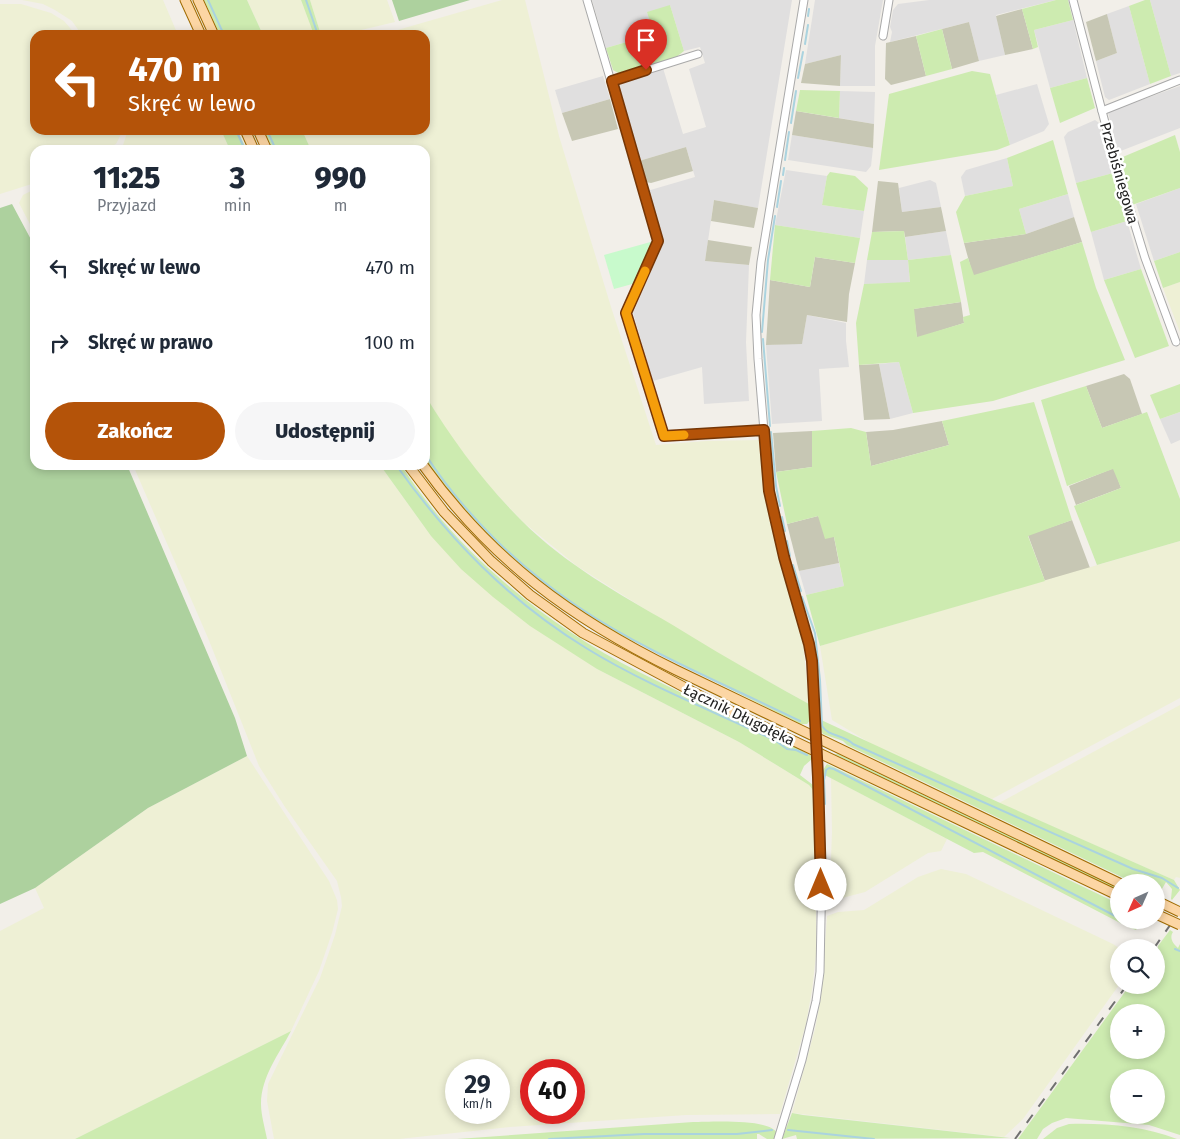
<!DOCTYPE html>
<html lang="pl">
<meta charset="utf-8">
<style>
:root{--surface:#fff;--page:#f6f6f7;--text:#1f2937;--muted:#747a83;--accent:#b45309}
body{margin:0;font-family:"Fira Sans",sans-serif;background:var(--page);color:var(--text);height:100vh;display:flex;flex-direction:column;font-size:19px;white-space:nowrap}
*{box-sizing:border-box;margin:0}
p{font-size:16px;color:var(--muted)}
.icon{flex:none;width:28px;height:28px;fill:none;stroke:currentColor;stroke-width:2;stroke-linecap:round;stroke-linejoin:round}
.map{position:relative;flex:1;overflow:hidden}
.side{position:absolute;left:30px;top:145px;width:400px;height:325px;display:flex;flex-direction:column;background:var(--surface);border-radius:15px;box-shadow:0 2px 8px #0003}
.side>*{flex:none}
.banner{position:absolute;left:30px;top:30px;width:400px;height:105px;border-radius:15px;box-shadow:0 2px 8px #0003;background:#b45309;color:#fff;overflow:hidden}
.needle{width:32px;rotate:225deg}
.controls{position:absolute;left:1110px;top:874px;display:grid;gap:10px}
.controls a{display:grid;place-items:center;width:55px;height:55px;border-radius:50%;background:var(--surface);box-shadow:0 2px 8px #0003;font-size:25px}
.speed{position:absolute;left:445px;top:1059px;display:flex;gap:10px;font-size:25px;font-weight:700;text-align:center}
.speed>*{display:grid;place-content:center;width:65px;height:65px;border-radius:50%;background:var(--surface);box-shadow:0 2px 8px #0003;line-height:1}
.speed small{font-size:12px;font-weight:400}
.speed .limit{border:8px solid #d22;background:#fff;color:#111}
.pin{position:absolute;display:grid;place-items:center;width:42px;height:42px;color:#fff;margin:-51px -21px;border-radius:50% 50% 50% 0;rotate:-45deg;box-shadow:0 0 5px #0007}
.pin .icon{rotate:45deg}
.me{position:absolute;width:55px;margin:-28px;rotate:0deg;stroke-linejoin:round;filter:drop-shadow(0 0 4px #0008)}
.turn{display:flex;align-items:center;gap:18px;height:105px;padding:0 15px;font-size:22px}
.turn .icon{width:65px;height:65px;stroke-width:2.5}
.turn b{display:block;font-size:35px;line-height:42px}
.eta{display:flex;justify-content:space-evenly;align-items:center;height:85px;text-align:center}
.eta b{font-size:30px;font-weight:800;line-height:35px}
.cta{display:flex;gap:10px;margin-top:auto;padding:10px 15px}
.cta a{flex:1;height:58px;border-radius:30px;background:var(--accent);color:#fff;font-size:20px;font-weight:800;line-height:58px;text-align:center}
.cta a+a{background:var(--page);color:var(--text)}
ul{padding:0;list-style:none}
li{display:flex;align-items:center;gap:15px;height:75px;padding:0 15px}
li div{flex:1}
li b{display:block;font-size:19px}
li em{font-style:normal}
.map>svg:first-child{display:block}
.residential{fill:#e0dfdf}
.construction{fill:#c7c7b4}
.farmland{fill:#eef0d5;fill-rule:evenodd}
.grass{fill:#cdebb0;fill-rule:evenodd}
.forest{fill:#add19e}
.park{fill:#c8facc}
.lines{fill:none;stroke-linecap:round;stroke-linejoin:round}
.stream{stroke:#aad3df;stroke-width:2}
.minor-casing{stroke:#a9a9a9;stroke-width:9}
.major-casing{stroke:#a06b00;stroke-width:11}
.minor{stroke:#fff;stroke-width:7}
.major{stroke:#fcd6a4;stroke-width:9}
.rail{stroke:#707070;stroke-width:2;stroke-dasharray:10 10;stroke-linecap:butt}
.major-bridge-casing{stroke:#a06b00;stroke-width:11;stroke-linecap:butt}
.major-bridge{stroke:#fcd6a4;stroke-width:9}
.route-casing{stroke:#753606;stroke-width:12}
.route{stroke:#b45309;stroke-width:9}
.slow{stroke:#f59e0b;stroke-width:9}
.labels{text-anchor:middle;stroke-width:5;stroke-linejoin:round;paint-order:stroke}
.street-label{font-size:15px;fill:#222;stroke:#fff}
</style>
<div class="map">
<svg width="1180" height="1139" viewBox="0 0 1180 1139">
<rect width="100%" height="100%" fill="#f2efe9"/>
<g class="residential">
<polygon points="592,0 792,0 758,208 714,200 705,261 749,265 746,342 749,401 704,404 702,367 653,381 633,313 663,244 647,191 695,177 686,147 639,161 619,87 624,79 663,68 683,134 706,127 689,69 705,63 700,47 684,51 670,5 654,34 606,48"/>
<polygon points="815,0 883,0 875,46 875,86 840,86 841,55 805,64"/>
<polygon points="929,0 1056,0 996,15 1005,55 979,61 969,22 890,42 892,32 890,27 893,10 898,4"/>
<polygon points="1150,0 1180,0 1180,73 1171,76"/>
<polygon points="1129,6 1150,84 1109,100 1105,97 1096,61 1117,53 1107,14"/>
<polygon points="1073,20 1087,78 1050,88 1034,30"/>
<polygon points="603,76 610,99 562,113 555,90"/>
<polygon points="1037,84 1049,124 1044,131 1010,145 996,95"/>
<polygon points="1180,86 1180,128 1118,152 1108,112"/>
<polygon points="840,91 875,92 874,124 839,118"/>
<polygon points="1095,120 1099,123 1113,173 1076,183 1064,137 1068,132"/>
<polygon points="792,135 873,148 871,166 866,172 788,160"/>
<polygon points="1007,158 1013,186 965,196 961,177 966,170"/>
<polygon points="786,170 827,176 822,205 864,211 860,238 775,225"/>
<polygon points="930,180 936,183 941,207 902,212 899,188"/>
<polygon points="1180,188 1180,252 1154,261 1136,204"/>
<polygon points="1068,194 1074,217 1026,234 1019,209"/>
<polygon points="1127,221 1141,269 1104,280 1091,232"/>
<polygon points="946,231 951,255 908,260 910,283 864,284 867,260 908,260 905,237"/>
<polygon points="807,315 846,323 846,341 849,367 819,369 822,421 772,424 766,345 802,343"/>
<polygon points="899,362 913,413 890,419 879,364"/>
<polygon points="1180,412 1180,440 1171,444 1160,419"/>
<polygon points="839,563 844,586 806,595 799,571"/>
</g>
<g class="construction">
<polygon points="1022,9 1033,49 1005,55 996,16"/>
<polygon points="1107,14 1117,53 1096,61 1086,22"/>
<polygon points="969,22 979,61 952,69 942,29"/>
<polygon points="916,36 926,76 891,85 885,79 886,43"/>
<polygon points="841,55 840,86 801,83 805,64"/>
<polygon points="610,99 618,129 572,141 562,113"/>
<polygon points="796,111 874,124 873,148 792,135"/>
<polygon points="686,147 693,171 651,183 646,182 639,161"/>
<polygon points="878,181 898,183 902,212 941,207 946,231 905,237 904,231 872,232"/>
<polygon points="714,200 758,208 754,228 711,221"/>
<polygon points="1074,217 1082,242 973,276 964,243 1026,234"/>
<polygon points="708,240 752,247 749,265 705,261"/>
<polygon points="815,257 855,263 849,294 847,322 807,315 802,344 766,345 770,280 810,287"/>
<polygon points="961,302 964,323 917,338 913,309"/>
<polygon points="879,364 890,419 864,420 859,365"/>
<polygon points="1124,374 1130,379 1142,414 1102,428 1086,386"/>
<polygon points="942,421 949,445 871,466 866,432 893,430"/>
<polygon points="812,431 812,467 776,472 773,433"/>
<polygon points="1114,468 1121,488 1076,505 1069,486"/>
<polygon points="818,516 834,537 839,563 799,571 787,524"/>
<polygon points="1072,520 1090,568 1045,581 1028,535"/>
</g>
<g class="farmland">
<polygon points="22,0 163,0 178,35 82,35 72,21 55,10 43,4"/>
<polygon points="247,0 301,0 314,35 263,35"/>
<polygon points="310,0 387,0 395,22 340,35 321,35"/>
<polygon points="502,0 525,0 559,136 612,310 656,445 706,441 760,440 765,489 778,552 803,642 809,704 697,642 577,566 523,522 489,486 450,436 425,395 425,150 311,150 302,130 425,130 425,35 380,35"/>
<polygon points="0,4 21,4 51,13 64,21 76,35 35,35 35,130 121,130 121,134 116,144 103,150 35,150 35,183 0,194"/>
<polygon points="128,130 221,130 230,150 114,150 123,145"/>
<polygon points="35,189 35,234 19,203 23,195"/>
<polygon points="1180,282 1180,332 1163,288"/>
<path d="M 133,465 L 380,465 L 431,536 L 597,669 L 739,742 L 809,785 L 813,790 L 816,863 L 816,955 L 812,990 L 806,1024 L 780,1114 L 686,1115 L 510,1127 L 399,1139 L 274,1139 L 267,1101 L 268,1084 L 320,978 L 335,935 L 342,906 L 341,897 L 337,881 L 285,807 L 259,766 L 208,638 ZM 456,1070 L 499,1070 L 499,1112 L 456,1112 ZM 531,1070 L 574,1070 L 574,1112 L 531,1112 Z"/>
<polygon points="1180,541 1180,698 992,799 875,746 832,720 820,646"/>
<polygon points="1180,705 1180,878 1176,877 1174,880 999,803"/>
<polygon points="247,756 329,881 337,900 338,909 332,933 319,971 291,1031 75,1139 0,1139 0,931 44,908 35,888 90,849 148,808"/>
<polygon points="831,778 947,839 941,851 928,853 865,892 842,898 835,896 830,885 832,832"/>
<polygon points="941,869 966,874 1113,944 1119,948 1119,985 1023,1119 1004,1137 792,1113 815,1029 821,997 827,916 838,912 864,910 918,877"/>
</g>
<g class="grass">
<polygon points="204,0 247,0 263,35 220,35"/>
<polygon points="301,0 310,0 321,35 314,35"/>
<polygon points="1056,0 1068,0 1073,20 1034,30 1038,47 1033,49 1022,9"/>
<polygon points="1145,0 1150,0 1171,76 1150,84 1129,6"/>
<polygon points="670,5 684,51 675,58 620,74 613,70 606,48 654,34 647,12"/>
<polygon points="942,29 952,69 926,76 916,36"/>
<polygon points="972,71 990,74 1010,145 997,150 879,170 889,94"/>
<polygon points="1087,78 1095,108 1060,123 1050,88"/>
<polygon points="800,90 840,91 839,118 796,111"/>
<polygon points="221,130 237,130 247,150 230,150"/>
<polygon points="264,130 302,130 311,150 273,150"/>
<polygon points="1175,135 1180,152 1180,188 1132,205 1118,159"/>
<polygon points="1053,140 1068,194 1019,209 1026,234 964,243 956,212 965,196 1013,186 1007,158"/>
<polygon points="830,172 855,176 868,188 864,211 822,205 827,176"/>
<polygon points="1113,173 1127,221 1091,232 1076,183"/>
<polygon points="775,225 860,238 855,263 815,257 810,287 770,280"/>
<polygon points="904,231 908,260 951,255 961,302 914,309 917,337 964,323 963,317 970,315 960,262 968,258 974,275 1082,242 1096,288 1125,360 993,401 913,413 899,362 859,365 856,323 864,284 910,282 908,260 867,260 872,232"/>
<polygon points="1180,252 1180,282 1163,288 1154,261"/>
<polygon points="1141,269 1169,346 1135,358 1104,280"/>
<polygon points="1180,384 1180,412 1160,419 1150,395"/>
<polygon points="1086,386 1102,428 1147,412 1180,499 1180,541 1097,565 1074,506 1121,488 1113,469 1067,486 1041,400"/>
<path d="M 425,395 C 453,441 484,483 522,521 C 565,564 619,594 671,624 C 716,652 762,678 809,704 L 811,719 L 807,724 L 800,724 L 615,632 C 549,594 487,544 442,481 C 437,474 427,464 425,456 C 422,442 425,411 425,395 Z"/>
<polygon points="1034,402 1072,520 1028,536 1045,581 820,646 806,595 844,586 834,537 825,539 818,516 787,524 776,472 812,467 812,431 851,428 866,432 871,466 949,445 942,421"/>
<path d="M 380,465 L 401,465 C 458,554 546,625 639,672 C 679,692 719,711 759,730 C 776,739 794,746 810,755 L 812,759 L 804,766 L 800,775 L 813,785 L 813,790 L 809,785 L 739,742 L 597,669 L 530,626 L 493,597 L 461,569 L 431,536 Z"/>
<polygon points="819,719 998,802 1174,880 1180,890 1172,900 1171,899 1172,889 1166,882 1159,894 1156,893 1156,882 1132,882 847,745 843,741 823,734 819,727"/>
<polygon points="834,754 838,754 1119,888 1119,892"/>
<polygon points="827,764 1119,904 1119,920 1142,920 1136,930 1128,927 983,852 974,853 821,773"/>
<path d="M 1170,930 L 1173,932 C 1169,938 1173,944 1178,948 L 1180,944 L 1180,1135 L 1149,1125 L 1066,1118 L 1052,1123 L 1043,1129 L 1037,1139 L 1018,1139 L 1130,985 L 1156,985 L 1156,970 L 1161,964 L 1156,960 L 1158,946 ZM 1119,1012 L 1156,1012 L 1156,1050 L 1119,1050 ZM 1119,1078 L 1156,1078 L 1156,1115 L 1119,1115 Z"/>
<path d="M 291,1031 C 279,1054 261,1077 261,1104 C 261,1115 265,1128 267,1139 L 75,1139 Z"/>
<polygon points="792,1113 803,1115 1010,1138 797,1139 796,1135 782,1139"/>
<path d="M 693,1122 C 710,1122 769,1118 777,1133 L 775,1139 L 767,1139 L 759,1134 L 757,1134 L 757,1139 L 457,1139 Z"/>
<path d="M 1069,1124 C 1105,1123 1143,1126 1177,1139 L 1043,1139 L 1057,1128 Z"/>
</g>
<g class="forest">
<polygon points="392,0 470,0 399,21"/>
<polygon points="12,204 35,247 35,465 127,465 235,718 247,756 148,808 35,888 0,904 0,208"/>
</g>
<polygon class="park" points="654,241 636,283 614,289 604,255"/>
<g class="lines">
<g class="stream">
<polyline points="208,0 224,35"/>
<polyline points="306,0 318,35"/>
<polyline points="808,16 809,9"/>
<polyline points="805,44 808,25"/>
<polyline points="798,78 803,52"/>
<polyline points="791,123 796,91"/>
<polyline points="236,130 245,150"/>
<polyline points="267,130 276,150"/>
<polyline points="785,160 789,132"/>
<polyline points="783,175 784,168"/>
<polyline points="777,207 781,181"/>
<polyline points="762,332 768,260 775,216"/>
<polyline points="763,339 770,426"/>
<polyline points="771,432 776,486 780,506"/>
<path d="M 425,454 C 464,514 519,567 577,606 C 645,652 727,685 800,721"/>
<path d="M 396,465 C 449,539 508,600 586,648 C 646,685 713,711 776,741 L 787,749 L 796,750 L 807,755"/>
<polyline points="782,517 785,531"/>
<polyline points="787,541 790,556"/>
<polyline points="793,565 801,591"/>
<path d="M 802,597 L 815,633 L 820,680 L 822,726 C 829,737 843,734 853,744 L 1133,869 L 1162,878 L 1178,888"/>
<polyline points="825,804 824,780 826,770 829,768 834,769 1119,918"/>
<polyline points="1122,920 1132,926"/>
<polyline points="1175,949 1180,951"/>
<polyline points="788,1130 874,1139"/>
<polyline points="549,1139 644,1134 737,1134 772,1130"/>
</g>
<defs>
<g id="minor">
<polyline points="587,0 658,241 626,313 664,436 764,430"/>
<polyline points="1073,0 1114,157 1145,258 1176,342"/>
<polyline points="883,36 889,0"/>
<polyline points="612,81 698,54"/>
<polyline points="1102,111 1180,80"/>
<polyline points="778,1139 802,1060 816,1001 820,972 822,866 812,661 809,644 785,557 769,491 758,359 756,315 761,262 804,0"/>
</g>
<g id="major">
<polyline points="185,0 201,35"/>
<polyline points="198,0 214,35"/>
<polyline points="245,130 254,150"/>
<polyline points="258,130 267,150"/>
<polyline points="408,465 444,512 491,561 530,595 583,633 710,701 1119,896"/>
<path d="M 423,465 C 491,560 572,619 676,670 L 1119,883"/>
</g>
</defs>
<use href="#minor" class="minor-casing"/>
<use href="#major" class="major-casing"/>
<use href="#minor" class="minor"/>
<use href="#major" class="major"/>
<g class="rail">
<polyline points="1154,948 1180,911"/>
<polyline points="1015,1139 1127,985"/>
</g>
<defs>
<g id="major-bridge">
<polyline points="1157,901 1180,912"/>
<polyline points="1156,914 1180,925"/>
</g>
</defs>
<use href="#major-bridge" class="major-bridge-casing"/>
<use href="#major-bridge" class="major-bridge"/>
</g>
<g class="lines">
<defs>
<polyline id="route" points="646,70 612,81 658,241 626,313 664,436 764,430 769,491 784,557 809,644 812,661 818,777 821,885"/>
</defs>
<use href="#route" class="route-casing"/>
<use href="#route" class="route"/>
<polyline class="slow" points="645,271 626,313 664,436 684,435"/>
</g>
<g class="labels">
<g class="street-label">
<text transform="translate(1119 173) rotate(74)" y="5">Przebiśniegowa</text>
<text transform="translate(739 715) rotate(26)" y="5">Łącznik Długołęka</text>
</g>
</g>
</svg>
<div class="controls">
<a><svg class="needle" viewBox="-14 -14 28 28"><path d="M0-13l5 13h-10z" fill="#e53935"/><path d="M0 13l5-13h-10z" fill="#747a83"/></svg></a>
<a><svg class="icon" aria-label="search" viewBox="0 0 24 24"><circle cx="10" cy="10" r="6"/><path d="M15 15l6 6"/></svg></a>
<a>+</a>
<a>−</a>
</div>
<div class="speed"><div>29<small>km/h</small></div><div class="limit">40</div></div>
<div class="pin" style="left:646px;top:70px;background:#d93025"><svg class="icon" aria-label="arrive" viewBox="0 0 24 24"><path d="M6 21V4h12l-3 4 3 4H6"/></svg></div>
<svg class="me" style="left:821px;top:885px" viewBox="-20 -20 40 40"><circle r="19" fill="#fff"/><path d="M0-13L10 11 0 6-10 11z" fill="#b45309"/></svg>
<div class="banner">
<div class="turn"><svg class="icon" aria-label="left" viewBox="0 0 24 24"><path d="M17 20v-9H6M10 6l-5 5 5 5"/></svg><div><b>470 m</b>Skręć w lewo</div></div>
</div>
<section class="side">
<div class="eta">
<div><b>11:25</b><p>Przyjazd</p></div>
<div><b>3</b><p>min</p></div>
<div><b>990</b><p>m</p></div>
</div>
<ul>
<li><svg class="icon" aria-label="left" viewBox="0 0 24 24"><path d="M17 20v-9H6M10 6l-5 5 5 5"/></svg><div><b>Skręć w lewo</b></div><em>470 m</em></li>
<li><svg class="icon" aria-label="right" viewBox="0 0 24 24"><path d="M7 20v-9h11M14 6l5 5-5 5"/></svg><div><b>Skręć w prawo</b></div><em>100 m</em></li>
</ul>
<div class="cta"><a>Zakończ</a><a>Udostępnij</a></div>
</section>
</div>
